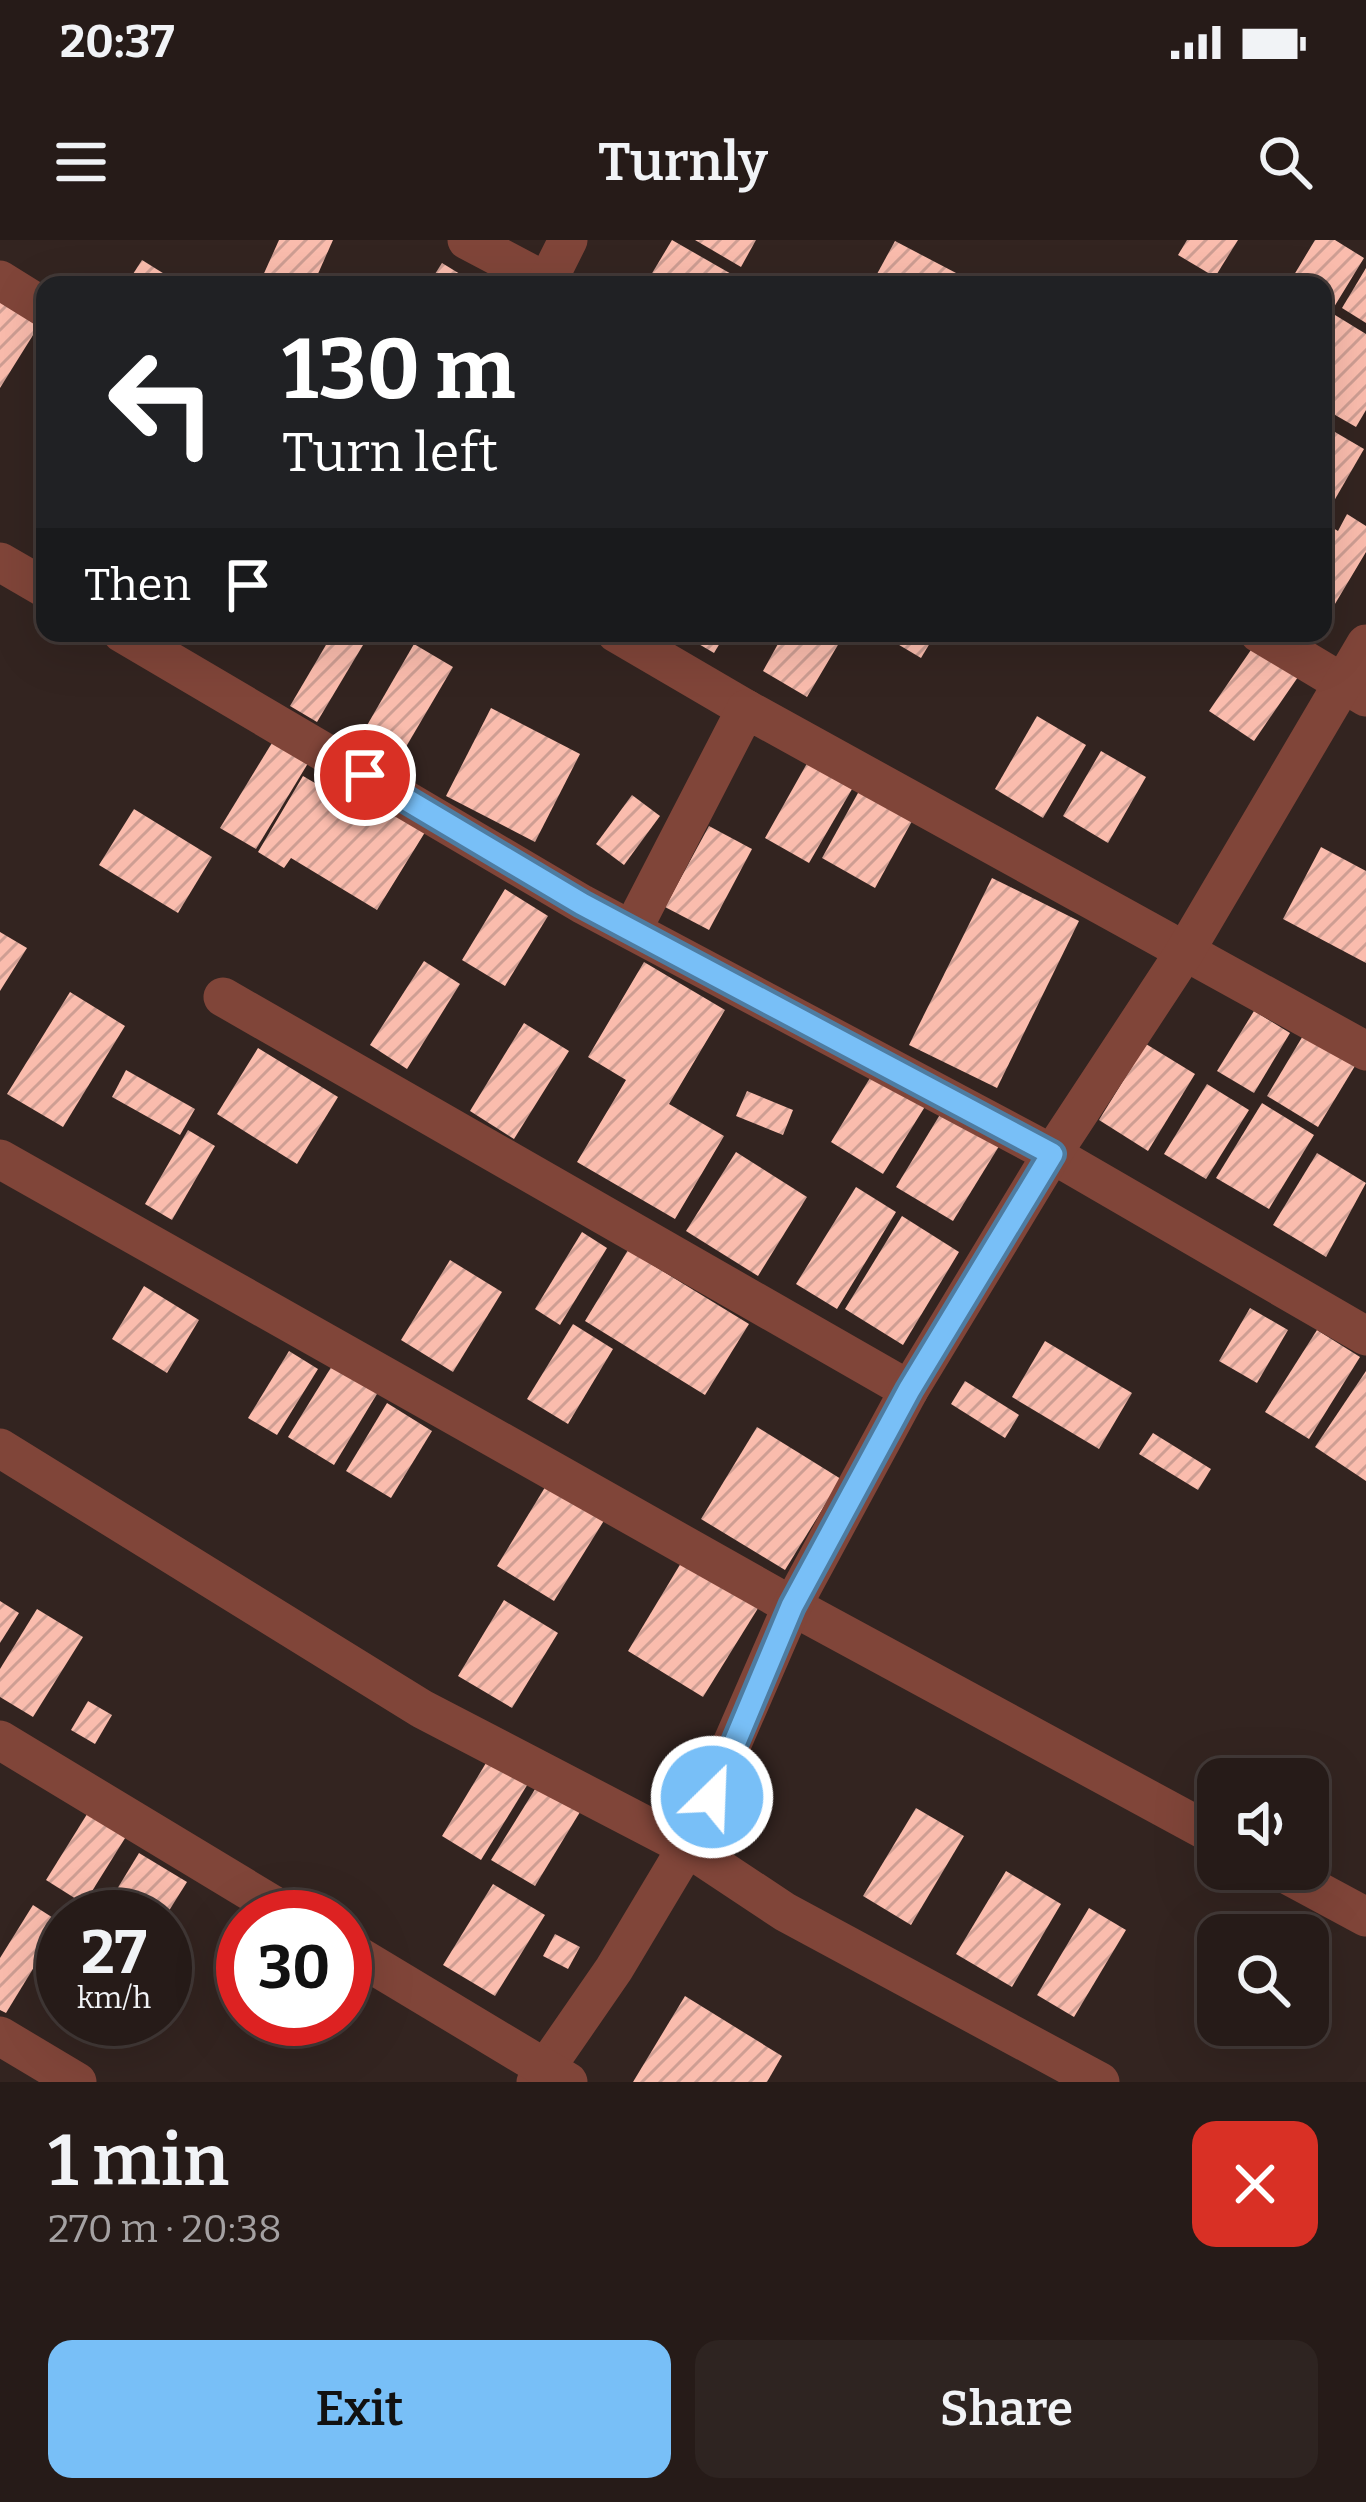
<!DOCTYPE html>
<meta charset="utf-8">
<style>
:root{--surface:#261b18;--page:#2e2421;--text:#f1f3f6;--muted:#a4a1a2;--line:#423937;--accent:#78bff7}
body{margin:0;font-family:Bitter,serif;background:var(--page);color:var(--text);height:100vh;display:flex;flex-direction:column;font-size:45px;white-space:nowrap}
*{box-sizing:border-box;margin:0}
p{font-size:39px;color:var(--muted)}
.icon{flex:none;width:66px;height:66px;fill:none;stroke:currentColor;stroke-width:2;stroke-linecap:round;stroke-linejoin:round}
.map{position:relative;height:1842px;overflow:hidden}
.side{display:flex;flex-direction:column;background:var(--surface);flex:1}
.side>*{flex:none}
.top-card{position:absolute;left:36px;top:36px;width:1296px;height:366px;border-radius:24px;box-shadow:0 12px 48px #0002,0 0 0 3px var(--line);background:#202124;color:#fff;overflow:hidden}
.fabs{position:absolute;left:1197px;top:1518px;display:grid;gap:24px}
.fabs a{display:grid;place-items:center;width:132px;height:132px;border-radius:24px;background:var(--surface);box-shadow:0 12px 48px #0002,0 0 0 3px var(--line);font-size:60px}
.speed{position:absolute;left:36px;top:1650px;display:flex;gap:24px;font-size:60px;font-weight:700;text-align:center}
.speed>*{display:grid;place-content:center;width:156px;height:156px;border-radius:50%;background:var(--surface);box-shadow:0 12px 48px #0002,0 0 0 3px var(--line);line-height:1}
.speed small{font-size:30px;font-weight:400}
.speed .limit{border:18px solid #d22;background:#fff;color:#111}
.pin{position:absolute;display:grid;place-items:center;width:102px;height:102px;color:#fff;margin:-51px;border:6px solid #fff;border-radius:50%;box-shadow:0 3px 12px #0007}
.me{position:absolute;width:132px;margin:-66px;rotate:24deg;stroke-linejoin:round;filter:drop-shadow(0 0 9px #0008)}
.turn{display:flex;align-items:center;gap:42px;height:252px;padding:0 48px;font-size:54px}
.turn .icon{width:156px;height:156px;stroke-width:2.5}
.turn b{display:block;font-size:84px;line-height:102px}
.then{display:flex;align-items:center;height:114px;padding:0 48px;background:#0003;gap:24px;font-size:45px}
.round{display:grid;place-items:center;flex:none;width:126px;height:126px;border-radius:24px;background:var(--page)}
.headline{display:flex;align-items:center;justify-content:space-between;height:204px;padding:0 48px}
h1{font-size:72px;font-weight:600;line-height:90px}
.primary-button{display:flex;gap:24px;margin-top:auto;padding:24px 48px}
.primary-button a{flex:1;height:138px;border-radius:24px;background:var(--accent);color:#111;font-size:48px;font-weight:600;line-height:138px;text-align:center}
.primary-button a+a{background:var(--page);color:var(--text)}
.status{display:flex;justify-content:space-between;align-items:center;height:84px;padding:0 60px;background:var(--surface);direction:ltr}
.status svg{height:33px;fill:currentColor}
header{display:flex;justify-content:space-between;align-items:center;height:156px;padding:0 48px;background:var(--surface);font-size:54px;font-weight:600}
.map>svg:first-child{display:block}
.building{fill:url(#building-hatch)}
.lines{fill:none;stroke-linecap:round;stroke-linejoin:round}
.minor{stroke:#804539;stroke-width:39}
.route-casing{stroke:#4e7ca1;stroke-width:30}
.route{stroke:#78bff7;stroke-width:21}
</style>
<div class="status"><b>20:37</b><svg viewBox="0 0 49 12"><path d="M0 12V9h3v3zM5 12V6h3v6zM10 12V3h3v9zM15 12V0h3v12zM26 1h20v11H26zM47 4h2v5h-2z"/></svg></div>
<header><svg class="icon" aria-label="menu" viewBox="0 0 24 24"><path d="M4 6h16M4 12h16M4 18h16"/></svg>Turnly<svg class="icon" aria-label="search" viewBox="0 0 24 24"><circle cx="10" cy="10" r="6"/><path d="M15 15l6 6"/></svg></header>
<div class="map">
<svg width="1366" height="1842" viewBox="0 0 1366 1842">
<defs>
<pattern id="building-hatch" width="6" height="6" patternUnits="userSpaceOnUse" patternTransform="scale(3)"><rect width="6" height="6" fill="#fabcad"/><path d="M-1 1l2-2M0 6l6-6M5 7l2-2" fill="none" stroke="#ce9e93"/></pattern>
</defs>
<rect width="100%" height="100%" fill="#332420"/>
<g class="building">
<polygon points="279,0 333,0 313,45 261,40"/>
<polygon points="672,0 740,39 737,45 645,45"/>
<polygon points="695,0 756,0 741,27"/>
<polygon points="1187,0 1238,0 1215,37 1178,15"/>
<polygon points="1315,0 1335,0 1364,18 1323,85 1323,45 1288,45"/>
<polygon points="895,1 979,45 871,45"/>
<polygon points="142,20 182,45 126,45"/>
<polygon points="442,23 478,45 428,45"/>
<polygon points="1366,28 1366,83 1342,68"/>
<polygon points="0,53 43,79 0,148"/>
<polygon points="1335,75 1366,94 1366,170 1356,187 1323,168 1323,95"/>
<polygon points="1323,185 1364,209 1327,273 1323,271"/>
<polygon points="1347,274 1366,286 1366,312 1326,379 1323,282 1338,291"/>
<polygon points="333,393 355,393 366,400 317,482 290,466"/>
<polygon points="680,393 726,393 714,413"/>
<polygon points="784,393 845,393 807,457 763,431"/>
<polygon points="879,393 936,393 921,418"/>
<polygon points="414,404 453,427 400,517 362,494"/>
<polygon points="1253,407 1298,437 1254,501 1209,471"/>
<polygon points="491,468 580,514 535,602 446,556"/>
<polygon points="1037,476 1086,505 1043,578 995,549"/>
<polygon points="278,493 313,515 256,609 220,588"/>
<polygon points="1101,511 1146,537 1108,603 1063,576"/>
<polygon points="810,518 855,544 809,623 765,598"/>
<polygon points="303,536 332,553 342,537 427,589 377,670 291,618 284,628 258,612"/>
<polygon points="863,544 916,574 875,648 822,618"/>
<polygon points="632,555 660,576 624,625 596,604"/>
<polygon points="134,569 212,617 178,673 99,625"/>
<polygon points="709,586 752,609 709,690 665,667"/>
<polygon points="1321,607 1366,631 1366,723 1283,679"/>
<polygon points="992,638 1079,681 997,848 909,805"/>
<polygon points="505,649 548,676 505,746 462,720"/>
<polygon points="0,692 27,708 0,751"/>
<polygon points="424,721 460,744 407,829 370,805"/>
<polygon points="644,722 725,770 669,864 724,896 675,979 577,922 626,840 588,817"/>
<polygon points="70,752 125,786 63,887 7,854"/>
<polygon points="1254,771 1290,793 1254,853 1217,831"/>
<polygon points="524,783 569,811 514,899 470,871"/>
<polygon points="1307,789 1358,821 1318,887 1267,856"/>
<polygon points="1146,804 1195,834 1148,911 1099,880"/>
<polygon points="258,808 338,857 297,924 217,874"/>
<polygon points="126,830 195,869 180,895 112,857"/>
<polygon points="873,833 926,865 883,934 831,902"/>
<polygon points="1207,844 1249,870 1206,939 1164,914"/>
<polygon points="747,851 793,870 783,895 736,876"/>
<polygon points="1262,863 1314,895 1269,969 1216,938"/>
<polygon points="944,868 1001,903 953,981 896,947"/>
<polygon points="188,890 215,906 172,980 145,964"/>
<polygon points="736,912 807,957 758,1036 686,991"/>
<polygon points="1317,913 1366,943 1326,1017 1273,985"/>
<polygon points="856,947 896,972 837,1069 796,1044"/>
<polygon points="902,976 959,1012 903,1105 845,1069"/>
<polygon points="582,992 607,1008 560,1085 535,1069"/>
<polygon points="628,1010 749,1084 705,1155 585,1081"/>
<polygon points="450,1020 502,1052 453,1132 401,1100"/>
<polygon points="144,1046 199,1080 167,1133 112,1099"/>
<polygon points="1250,1068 1288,1090 1257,1143 1219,1121"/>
<polygon points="573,1084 613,1109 568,1184 527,1159"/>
<polygon points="1317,1090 1360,1117 1309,1199 1265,1172"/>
<polygon points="1045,1101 1132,1153 1099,1209 1012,1157"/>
<polygon points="289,1111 318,1129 277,1195 248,1178"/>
<polygon points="335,1121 380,1149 334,1225 288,1197"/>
<polygon points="1366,1131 1366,1241 1315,1207"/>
<polygon points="965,1141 1019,1175 1005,1198 951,1164"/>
<polygon points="387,1163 432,1191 391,1258 346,1231"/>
<polygon points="757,1187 841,1239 785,1330 701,1279"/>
<polygon points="1153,1193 1211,1229 1198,1250 1139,1214"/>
<polygon points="547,1244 605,1279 554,1361 497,1326"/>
<polygon points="684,1318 760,1365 703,1457 628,1411"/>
<polygon points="504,1360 558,1393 512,1468 458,1436"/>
<polygon points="0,1361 19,1373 0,1403"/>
<polygon points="37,1369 83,1397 33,1477 0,1457 0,1429"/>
<polygon points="88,1461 112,1475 95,1504 71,1490"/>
<polygon points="489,1518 529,1542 481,1620 442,1596"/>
<polygon points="537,1546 580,1572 535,1646 491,1620"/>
<polygon points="916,1568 964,1596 911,1685 863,1656"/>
<polygon points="89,1571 127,1595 84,1664 46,1640"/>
<polygon points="139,1613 187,1642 165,1677 100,1677"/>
<polygon points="1006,1631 1061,1664 1012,1747 956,1714"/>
<polygon points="493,1644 545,1675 495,1756 443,1725"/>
<polygon points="33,1665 61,1683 6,1773 0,1770 0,1718"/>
<polygon points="1089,1668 1126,1690 1074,1777 1037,1755"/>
<polygon points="555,1694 580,1707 568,1729 543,1716"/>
<polygon points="685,1756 782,1816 767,1842 633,1842"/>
</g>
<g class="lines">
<g class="minor">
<polyline points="467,0 552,45"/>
<polyline points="0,40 45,68"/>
<polyline points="547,42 568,0"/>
<polyline points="0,322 45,348"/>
<polyline points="122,393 582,664 1052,914 1366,1096"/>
<polyline points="616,393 746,469"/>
<polyline points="1259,393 1366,457"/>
<polyline points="632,690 746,469 1366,811"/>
<polyline points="223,757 909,1150"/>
<polyline points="0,919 792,1366 1218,1597"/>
<polyline points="0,1208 422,1469 687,1607 614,1729 536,1842"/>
<polyline points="0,1500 293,1677"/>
<polyline points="1277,1629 1366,1677"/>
<polyline points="345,1708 568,1842"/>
<polyline points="0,1796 77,1842"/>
<polyline points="1100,1842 785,1672 687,1607 792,1366 909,1150 1052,914 1184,713 1366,404"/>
</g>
</g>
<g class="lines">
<defs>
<polyline id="route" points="365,535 582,664 1052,914 909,1150 792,1366 712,1557"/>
</defs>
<use href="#route" class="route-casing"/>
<use href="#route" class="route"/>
</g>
</svg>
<div class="fabs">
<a><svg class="icon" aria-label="sound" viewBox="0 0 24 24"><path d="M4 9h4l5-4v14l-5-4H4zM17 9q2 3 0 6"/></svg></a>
<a><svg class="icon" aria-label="search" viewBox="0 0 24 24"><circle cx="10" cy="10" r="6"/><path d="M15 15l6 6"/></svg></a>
</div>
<div class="speed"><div>27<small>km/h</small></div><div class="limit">30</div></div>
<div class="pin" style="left:365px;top:535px;background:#d93025"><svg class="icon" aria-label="arrive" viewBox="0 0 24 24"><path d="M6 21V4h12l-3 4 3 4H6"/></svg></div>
<svg class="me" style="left:712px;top:1557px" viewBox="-20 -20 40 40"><circle r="17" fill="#78bff7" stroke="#fff" stroke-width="3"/><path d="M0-11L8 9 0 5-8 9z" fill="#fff"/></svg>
<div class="top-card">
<div class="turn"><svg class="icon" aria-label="left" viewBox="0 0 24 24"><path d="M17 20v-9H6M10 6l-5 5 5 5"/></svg><div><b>130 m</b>Turn left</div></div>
<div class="then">Then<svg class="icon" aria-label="arrive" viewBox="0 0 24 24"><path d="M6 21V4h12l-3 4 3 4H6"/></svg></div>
</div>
</div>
<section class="side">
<div class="headline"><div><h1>1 min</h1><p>270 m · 20:38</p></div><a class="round" style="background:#d93025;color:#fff"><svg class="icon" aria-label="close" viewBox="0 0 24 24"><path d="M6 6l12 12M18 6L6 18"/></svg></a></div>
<div class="primary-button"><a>Exit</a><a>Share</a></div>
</section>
